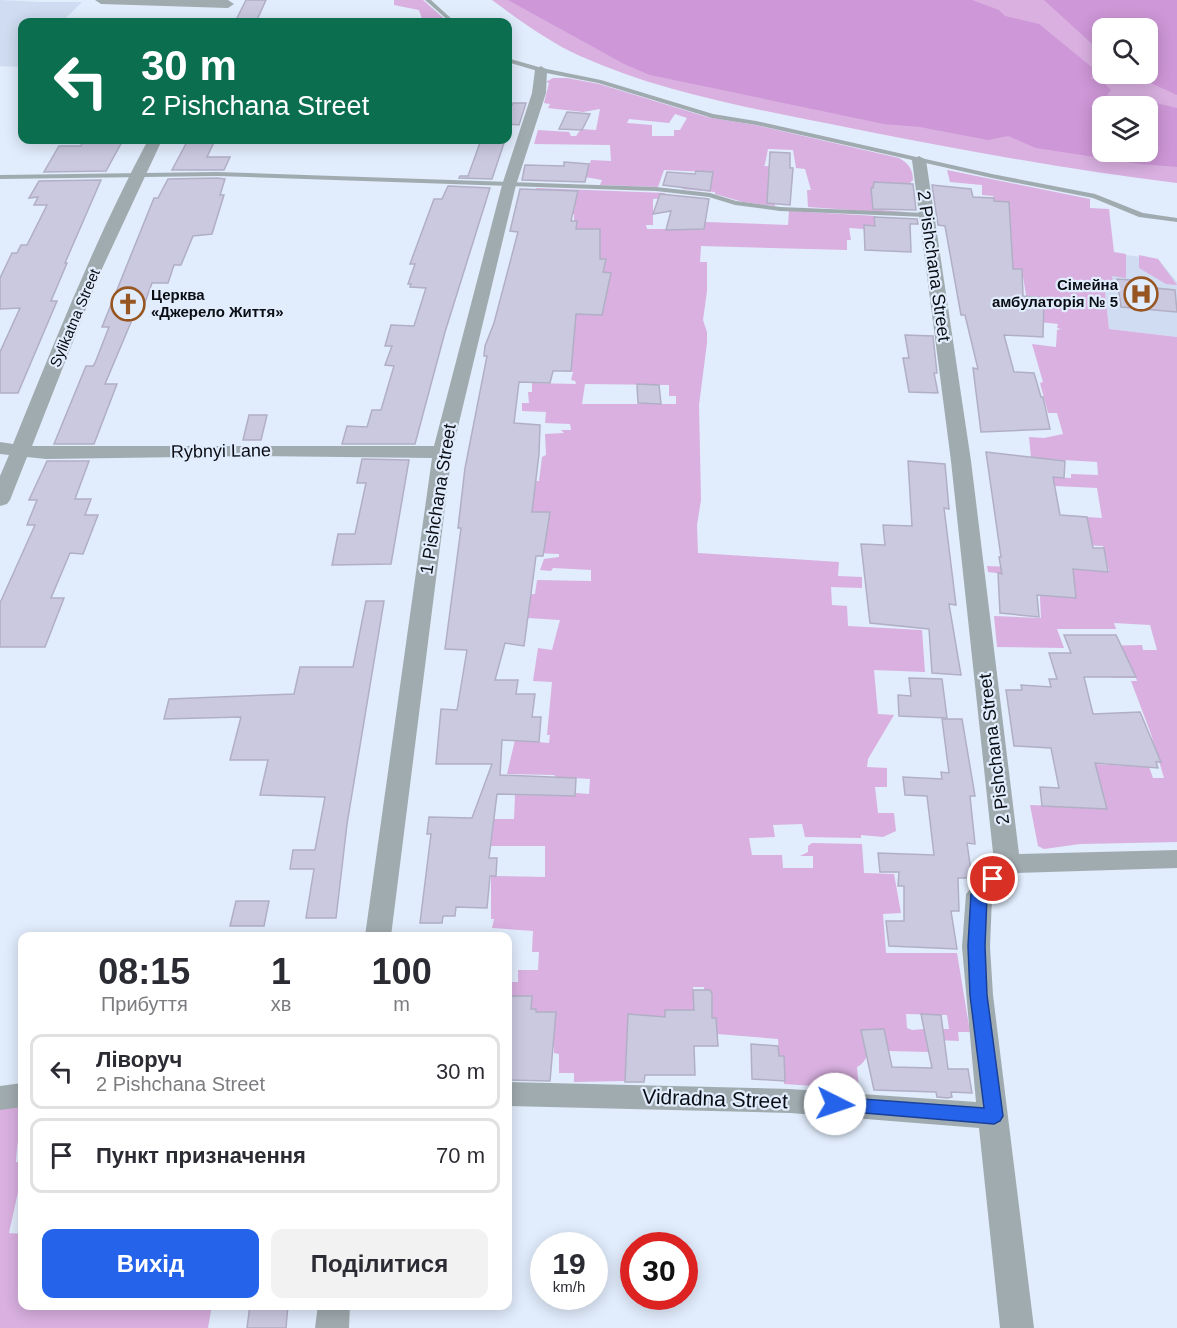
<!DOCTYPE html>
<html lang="uk">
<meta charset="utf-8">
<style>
:root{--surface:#fff;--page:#f2f2f3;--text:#2b2b33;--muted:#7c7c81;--line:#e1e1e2;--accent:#2563eb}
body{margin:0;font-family:Helvetica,sans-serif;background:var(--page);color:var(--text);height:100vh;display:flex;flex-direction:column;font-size:22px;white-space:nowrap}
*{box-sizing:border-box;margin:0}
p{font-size:20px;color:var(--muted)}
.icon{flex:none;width:33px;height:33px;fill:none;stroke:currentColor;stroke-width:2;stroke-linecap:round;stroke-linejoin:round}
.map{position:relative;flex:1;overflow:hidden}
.drawer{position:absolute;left:18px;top:932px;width:494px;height:378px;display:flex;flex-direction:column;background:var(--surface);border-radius:12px;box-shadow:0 3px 15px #0003}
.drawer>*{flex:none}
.top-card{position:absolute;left:18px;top:18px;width:494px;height:126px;border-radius:12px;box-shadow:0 3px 15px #0003;background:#0b6e4f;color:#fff;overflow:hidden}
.tools{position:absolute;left:1092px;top:18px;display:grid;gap:12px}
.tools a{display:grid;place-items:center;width:66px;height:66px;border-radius:12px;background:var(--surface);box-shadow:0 3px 15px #0003;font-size:30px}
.speed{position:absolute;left:530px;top:1232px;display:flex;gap:12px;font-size:30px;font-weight:700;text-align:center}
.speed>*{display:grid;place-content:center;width:78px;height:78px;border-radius:50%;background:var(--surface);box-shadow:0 3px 15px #0003;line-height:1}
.speed small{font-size:15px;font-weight:400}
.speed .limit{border:9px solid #d22;background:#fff;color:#111}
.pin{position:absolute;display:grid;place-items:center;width:51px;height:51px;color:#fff;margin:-26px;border:3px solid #fff;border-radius:50%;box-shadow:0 2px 6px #0007}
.me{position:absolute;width:66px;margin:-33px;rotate:94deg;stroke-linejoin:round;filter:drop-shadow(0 0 4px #0008)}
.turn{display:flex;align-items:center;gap:21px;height:126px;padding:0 24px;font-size:27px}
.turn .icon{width:78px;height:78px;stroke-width:2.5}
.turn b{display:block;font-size:42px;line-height:51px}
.eta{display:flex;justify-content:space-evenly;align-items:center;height:102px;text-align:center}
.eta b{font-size:36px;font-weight:700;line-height:42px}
.cta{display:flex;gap:12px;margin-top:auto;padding:12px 24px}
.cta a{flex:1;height:69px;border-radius:12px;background:var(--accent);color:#fff;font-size:24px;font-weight:700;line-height:69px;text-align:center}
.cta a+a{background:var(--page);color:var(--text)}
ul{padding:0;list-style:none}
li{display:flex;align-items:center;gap:18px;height:75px;margin:0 12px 9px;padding:0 12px;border:3px solid var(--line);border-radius:12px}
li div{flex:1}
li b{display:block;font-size:22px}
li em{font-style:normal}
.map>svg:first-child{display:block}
.built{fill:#cfdcf1}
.green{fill:#d9b0e0;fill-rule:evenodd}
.forest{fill:#ce97d7}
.building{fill:#cbc9e0;stroke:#b1afc5;stroke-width:1.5}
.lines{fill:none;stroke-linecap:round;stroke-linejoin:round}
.service{fill:#a0abb0;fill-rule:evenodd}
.minor{fill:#a0abb0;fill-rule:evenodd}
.route{fill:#2563eb;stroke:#184099;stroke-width:1.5}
.labels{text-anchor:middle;stroke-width:4.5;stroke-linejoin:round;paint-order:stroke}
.far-poi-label{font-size:15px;font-weight:bold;fill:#0a0e14;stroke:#e1ecfc;text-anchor:end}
.far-street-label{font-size:15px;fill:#0a0e14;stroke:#e1ecfc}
.street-label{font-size:18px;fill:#0a0e14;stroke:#e1ecfc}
.near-street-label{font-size:21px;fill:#0a0e14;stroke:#e1ecfc}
</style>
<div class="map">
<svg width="1177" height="1328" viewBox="0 0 1177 1328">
<rect width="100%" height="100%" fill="#e1ecfc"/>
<g class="built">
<polygon points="0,0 38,2 82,2 62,22 22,22 22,63 19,67 0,66"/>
<polygon points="1101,252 1158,259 1177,282 1177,337 1109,329"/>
</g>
<g class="green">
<polygon points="394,0 423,0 448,22 423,22 419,10 394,5"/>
<path d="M 492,0 L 1177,0 L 1177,183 C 1069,170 962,150 855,129 C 763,110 667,95 580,56 C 549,42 519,20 492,0 ZM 1102,28 L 1148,28 L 1148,74 L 1102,74 ZM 1102,106 L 1148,106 L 1148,152 L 1102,152 Z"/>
<path d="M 553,78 L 567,78 L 599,84 L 707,117 L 755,125 L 899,158 C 908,163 913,169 913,180 L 909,184 L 874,182 L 874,185 L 879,188 L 871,188 L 872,195 L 879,195 L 882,210 L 905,212 L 906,214 L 808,207 L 807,190 L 811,190 L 805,169 L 796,168 L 793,150 L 768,149 L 765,164 L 764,166 L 793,168 L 792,185 L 782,184 L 774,190 L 775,206 L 743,202 L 715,194 L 715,192 L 682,189 L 683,186 L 712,179 L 707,172 L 664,170 L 658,187 L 600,185 L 602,180 L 585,177 L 591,160 L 611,161 L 610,145 L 534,144 L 538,130 L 569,132 L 571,136 L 576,136 L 581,129 L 596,130 L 600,109 L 583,112 L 548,108 L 550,104 L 544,103 L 549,83 L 546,82 ZM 675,114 L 687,118 L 680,130 L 674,130 L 674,136 L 652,136 L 652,125 L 627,123 L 629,119 L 669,123 Z"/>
<polygon points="947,170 1090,199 1090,208 1109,209 1114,252 1126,254 1126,278 1112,276 1113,282 1104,282 1109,329 1177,337 1177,842 1080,844 1044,849 1038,846 1030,805 1107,808 1104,796 1099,796 1092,771 1097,771 1095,764 1146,767 1148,764 1153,778 1164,778 1151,734 1131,681 1137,681 1136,678 1113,678 1101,646 1142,645 1143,650 1157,650 1150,625 1114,623 1116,629 1057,629 1064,648 997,647 994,616 1041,618 1039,578 988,572 987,566 1109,571 1103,546 1084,545 1087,517 1102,518 1097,488 1055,486 1053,477 1071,478 1071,474 1098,475 1097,462 1031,458 1029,437 1044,438 1063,434 1057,413 1048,413 1040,383 1043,382 1032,344 1056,347 1057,330 1061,329 1057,328 1058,324 1039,322 1024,300 1026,295 1022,270 953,265 1012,259 1012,255 993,196 982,195 982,185 950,182"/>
<path d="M 536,188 L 665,193 L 664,198 L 653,199 L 653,225 L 646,225 L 647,229 L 686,229 L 684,217 L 705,219 L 706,222 L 788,225 L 789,211 L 876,216 L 874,229 L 865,225 L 864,229 L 849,228 L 851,240 L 847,240 L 847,250 L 701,246 L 700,262 L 707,262 L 707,291 L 703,320 L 707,332 L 707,343 L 699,405 L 701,500 L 697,525 L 698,553 L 839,562 L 838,576 L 862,577 L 862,588 L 831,587 L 832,605 L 847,606 L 848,626 L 922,630 L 925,672 L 874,670 L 878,714 L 894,715 L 868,759 L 867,767 L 887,768 L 887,787 L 875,787 L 878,813 L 894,813 L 896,831 L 883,837 L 861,835 L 861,838 L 805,837 L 802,824 L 773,825 L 775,837 L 749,838 L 752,855 L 782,855 L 783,868 L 813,868 L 813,856 L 800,856 L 808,852 L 808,846 L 812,843 L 862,844 L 864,873 L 894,874 L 901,913 L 883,914 L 886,953 L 957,953 L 970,1032 L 958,1032 L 959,1041 L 936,1040 L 936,1029 L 949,1029 L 947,1015 L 906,1014 L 907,1028 L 912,1030 L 924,1029 L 929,1052 L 889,1051 L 884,1029 L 861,1030 L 863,1042 L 868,1042 C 868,1053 868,1061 857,1067 L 859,1089 L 784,1084 L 784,1056 L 779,1056 L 778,1039 L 717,1034 L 716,1018 L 707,1018 L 706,1002 L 710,1002 L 712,995 L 710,990 L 704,990 L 704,987 L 693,987 L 694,1010 L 665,1010 L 666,1018 L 628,1015 L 625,1081 L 574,1082 L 574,1073 L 559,1073 L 559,1054 L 554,1053 L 554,1047 L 545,1047 L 544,1053 L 533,1052 L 535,1034 L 540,1034 L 540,1024 L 533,1024 L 533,1021 L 536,1020 L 536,1010 L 531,1009 L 532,996 L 510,996 L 510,982 L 518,982 L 518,970 L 538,970 L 539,952 L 532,952 L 533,931 L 492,928 L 494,919 L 491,919 L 491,876 L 545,877 L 545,846 L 491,846 L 494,819 L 514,819 L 515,795 L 575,796 L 576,793 L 589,794 L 590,779 L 556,777 L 554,775 L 507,774 L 515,740 L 549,743 L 550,735 L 547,735 L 552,682 L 533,681 L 538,648 L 552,650 L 560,620 L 528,618 L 529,609 L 507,605 L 508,595 L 535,594 L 537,580 L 591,581 L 591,570 L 553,568 L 551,571 L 540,570 L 544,559 L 559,557 L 559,554 L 535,553 L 536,543 C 521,540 502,537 506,517 L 519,517 L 522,481 L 539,481 L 542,457 L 546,455 L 545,434 L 564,433 L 561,430 L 571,430 L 570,424 L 545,423 L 546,412 L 522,411 L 522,403 L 529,403 L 528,392 L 532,392 L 532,383 L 576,384 L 575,381 L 571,380 L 573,372 L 561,371 L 563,363 L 560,362 L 560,348 L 568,348 L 568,335 L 549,334 L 552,322 L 557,322 L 558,316 L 541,315 L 541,313 L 564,313 L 565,305 L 529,301 L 531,292 L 563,293 L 568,280 L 572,280 L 573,276 L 558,275 L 563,257 L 574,258 L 575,252 L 563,252 L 564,244 L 590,245 L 591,237 L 583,237 L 583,231 L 600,230 L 573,229 L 573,224 L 577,224 L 574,220 L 574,214 L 564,214 L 565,210 L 574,210 L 575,204 L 557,203 L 558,198 L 534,197 ZM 585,384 L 669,385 L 669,396 L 676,396 L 676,404 L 582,404 Z"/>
<polygon points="1139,255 1158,259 1177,285 1166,284 1139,268"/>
<path d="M 22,1098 C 22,1121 17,1140 16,1162 L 21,1162 L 22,1174 L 9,1233 L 22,1234 L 22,1305 L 212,1305 L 208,1328 L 0,1328 L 0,1101 Z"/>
</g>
<g class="forest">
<polygon points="508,0 972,0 999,10 1005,16 1039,24 1099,73 1090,78 1105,84 1111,90 1102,103 1102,152 1148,152 1148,106 1142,106 1156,103 1177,108 1177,167 1140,164 1036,148 1008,136 988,140 920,127 884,124 650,75 624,64"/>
<polygon points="1044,0 1177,0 1177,95 1131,74 1148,74 1148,28 1102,28 1102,53"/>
</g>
<g class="building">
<polygon points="246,0 266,0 256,22 235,22"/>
<polygon points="513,103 526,103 519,125 507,124 507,114"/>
<polygon points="567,112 590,114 582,130 559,129"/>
<polygon points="95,140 123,140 106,171 44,172 59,146 81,146 82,143 93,143"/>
<polygon points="188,140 215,140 207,157 230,157 224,170 172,170"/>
<polygon points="481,140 505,140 492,179 459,178 460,176 468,176"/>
<polygon points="770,152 790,153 790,168 793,168 790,205 767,203"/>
<polygon points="564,162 589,164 585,182 522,180 525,165 564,166"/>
<polygon points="696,171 713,172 710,191 663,185 667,172 695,174"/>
<polygon points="217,178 225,179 220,195 224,195 212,234 193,236 181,265 174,265 168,283 152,283 143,308 137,308 105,384 117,384 94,444 54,444 86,366 93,366 95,363 109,327 102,327 154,198 158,198 168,179"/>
<polygon points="101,180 65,263 67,263 51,301 57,301 18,393 0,393 0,352 20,308 0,309 0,278 12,253 17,253 21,245 27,245 47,205 34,205 38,197 29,198 39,181"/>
<polygon points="874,182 913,184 916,210 873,209 871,188 873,188"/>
<polygon points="932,185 971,189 973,197 994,198 994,201 1009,202 1013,269 1022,269 1023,296 1044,298 1043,337 1004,335 1014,372 1034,373 1041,397 1043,397 1050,429 981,432 973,368 978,369 965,315 961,315 945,226 938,225"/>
<polygon points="448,186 490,188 445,332 415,444 342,444 347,426 367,427 372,410 381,410 394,366 385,365 392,346 385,346 391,325 414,326 426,288 410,287 411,284 408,284 415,264 410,264 434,199 442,199"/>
<polygon points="520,189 578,191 571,221 577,221 576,229 600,229 600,259 606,259 603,272 611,273 602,315 576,314 571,371 553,371 550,383 519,382 514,423 540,425 539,454 532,512 550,512 543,556 536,556 524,646 505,643 495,680 518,680 516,694 535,694 532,717 541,717 539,742 502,740 500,775 576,778 575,796 497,794 489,858 497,858 496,876 490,876 487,908 456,907 455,916 443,916 442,923 420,923 431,834 427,834 429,817 472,818 492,764 436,764 441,709 457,710 467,650 445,649 461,528 458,528 465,468 487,356 484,356 485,346 494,323 518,232 510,231"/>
<polygon points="660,194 709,199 704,229 666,230 671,211 653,214"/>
<polygon points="874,217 917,219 918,224 910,224 911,252 865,250 864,225 875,226"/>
<polygon points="1117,279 1145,281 1145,287 1175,290 1177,312 1121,307"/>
<polygon points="905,335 933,336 937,373 934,373 938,393 909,392 903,358 909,358"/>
<polygon points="637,384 659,385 661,404 638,403"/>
<polygon points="249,415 267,415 261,440 243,440"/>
<polygon points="986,452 1065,461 1064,478 1053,477 1060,515 1087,517 1093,548 1104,548 1108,572 1073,569 1076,598 1037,595 1039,617 1000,613 998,573 1002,574 999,557 1001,557"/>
<polygon points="362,459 409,460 391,564 332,565 338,534 355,534 366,483 357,483"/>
<polygon points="47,461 89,461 75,499 91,499 85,515 98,515 83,554 70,553 51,598 64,598 45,647 0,647 0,603 35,525 27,525 37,500 29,500"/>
<polygon points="908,461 945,464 949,509 944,508 956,605 949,604 961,675 932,673 929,629 870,623 861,544 885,545 883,525 912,526"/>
<polygon points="366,601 384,601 347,824 336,918 306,918 314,869 290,869 293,850 315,850 325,797 260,795 268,760 230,760 241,717 164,719 169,699 294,694 300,667 353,667"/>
<polygon points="1064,635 1116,635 1136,677 1084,677 1093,714 1140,712 1161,762 1156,762 1158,768 1095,763 1107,809 1042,806 1040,787 1059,788 1051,748 1014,746 1006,690 1022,690 1021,685 1051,687 1049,679 1057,679 1049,653 1071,653"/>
<polygon points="909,678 942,679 947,718 899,716 898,695 911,696"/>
<polygon points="942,719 962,719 975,796 970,796 975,844 967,843 972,878 958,878 959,911 951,911 957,949 889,946 886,921 904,921 904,886 898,886 899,872 880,872 878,853 934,855 927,796 905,795 903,777 942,779 941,772 949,773"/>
<polygon points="236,901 269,901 264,926 230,926"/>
<polygon points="693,990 710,990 712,994 712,1018 716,1018 718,1046 694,1046 695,1075 645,1075 644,1082 625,1082 628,1014 665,1017 665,1010 694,1010"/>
<polygon points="507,996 532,996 531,1009 536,1009 536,1012 556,1012 550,1081 507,1080"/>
<polygon points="921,1014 941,1015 948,1069 968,1069 972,1093 951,1092 952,1097 948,1098 937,1097 936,1092 874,1090 861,1030 884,1029 892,1067 932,1068"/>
<polygon points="751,1044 778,1046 779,1056 784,1056 785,1081 752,1079"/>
<polygon points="250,1305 288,1305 286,1328 247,1328"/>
</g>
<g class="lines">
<g class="service">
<polygon points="425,0 431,0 455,22 450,22"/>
<polygon points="507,58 542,68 601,80 713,114 756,121 992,174 1095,194 1143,213 1177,218 1177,222 1139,217 1093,198 992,178 756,125 712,118 598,83 541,72 507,62"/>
<polygon points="217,172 656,187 710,193 736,201 780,207 926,213 930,215 926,217 780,211 735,205 709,197 656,191 217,176 0,179 0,175"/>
</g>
<g class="minor">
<polygon points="95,0 228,0 234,4 228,8 101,4"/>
<path d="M 541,66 L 547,70 L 546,93 L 516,185 L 452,452 L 391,936 L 365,936 L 432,458 L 253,456 L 46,459 L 27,457 L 10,500 L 7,504 L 0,506 L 0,476 L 9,455 L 0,454 L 0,442 L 13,444 C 55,341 96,237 148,140 L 162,140 L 100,273 L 32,446 L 434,446 L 502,185 L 532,93 L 535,70 Z"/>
<polygon points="919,156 926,160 971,461 1019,854 1177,850 1177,868 1014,873 992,897 990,947 993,995 1034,1328 1000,1328 979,1128 790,1113 507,1106 507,1082 790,1089 976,1102 962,947 966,894 994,862 951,461 912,160"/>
<polygon points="22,1083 22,1107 0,1110 0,1086"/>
<polygon points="318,1305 350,1305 349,1328 315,1328"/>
</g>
</g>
<polygon class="route" points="993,873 999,875 1001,879 987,896 985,946 987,995 1003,1116 1000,1121 994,1124 829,1110 826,1104 829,1099 835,1097 984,1108 970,995 968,946 971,894 988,875"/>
<defs>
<symbol id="hospital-ring" viewBox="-11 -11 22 22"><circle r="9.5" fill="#e1ecfc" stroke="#975621" stroke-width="1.5"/><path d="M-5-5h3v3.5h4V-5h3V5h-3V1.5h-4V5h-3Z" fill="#975621"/></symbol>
<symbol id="church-ring" viewBox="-11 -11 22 22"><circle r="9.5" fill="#e1ecfc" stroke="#975621" stroke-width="1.5"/><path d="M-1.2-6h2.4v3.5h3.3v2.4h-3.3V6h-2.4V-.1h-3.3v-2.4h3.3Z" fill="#975621"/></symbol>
</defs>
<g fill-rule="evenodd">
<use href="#hospital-ring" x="1122" y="275" width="38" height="38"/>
<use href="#church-ring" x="109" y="285" width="38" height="38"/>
</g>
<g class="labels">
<g class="far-poi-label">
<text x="1118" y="290">Сімейна<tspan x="1118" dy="17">амбулаторія № 5</tspan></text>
<text x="151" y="300" text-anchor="start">Церква<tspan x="151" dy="17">«Джерело Життя»</tspan></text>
</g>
<g class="far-street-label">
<text transform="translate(75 318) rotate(-67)" y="5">Sylikatna Street</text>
</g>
<g class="street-label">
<text transform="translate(934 266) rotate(82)" y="6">2 Pishchana Street</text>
<text transform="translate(221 451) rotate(-1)" y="6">Rybnyi Lane</text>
<text transform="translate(438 499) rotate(-81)" y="6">1 Pishchana Street</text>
<text transform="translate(994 749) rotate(-97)" y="6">2 Pishchana Street</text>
</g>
<g class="near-street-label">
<text transform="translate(715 1099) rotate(2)" y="7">Vidradna Street</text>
</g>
</g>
</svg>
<div class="tools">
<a><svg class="icon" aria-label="search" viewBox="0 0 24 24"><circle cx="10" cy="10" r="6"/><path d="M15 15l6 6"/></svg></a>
<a><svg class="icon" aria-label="layers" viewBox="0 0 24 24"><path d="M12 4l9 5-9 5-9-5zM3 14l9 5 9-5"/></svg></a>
</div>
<div class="speed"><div>19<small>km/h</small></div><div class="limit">30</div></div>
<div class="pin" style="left:993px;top:879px;background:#d93025"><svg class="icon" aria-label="arrive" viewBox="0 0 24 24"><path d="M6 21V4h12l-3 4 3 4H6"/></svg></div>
<svg class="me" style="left:835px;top:1104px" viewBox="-20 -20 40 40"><circle r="19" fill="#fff"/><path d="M0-13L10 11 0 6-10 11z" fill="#2563eb"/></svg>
<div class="top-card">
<div class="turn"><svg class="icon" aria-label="left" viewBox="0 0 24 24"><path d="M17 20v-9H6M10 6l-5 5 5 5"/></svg><div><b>30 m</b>2 Pishchana Street</div></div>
</div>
<section class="drawer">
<div class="eta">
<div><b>08:15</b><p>Прибуття</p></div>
<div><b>1</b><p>хв</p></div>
<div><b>100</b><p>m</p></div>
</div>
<ul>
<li><svg class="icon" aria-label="left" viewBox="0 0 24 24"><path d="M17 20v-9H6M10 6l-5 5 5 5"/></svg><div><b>Ліворуч</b><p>2 Pishchana Street</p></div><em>30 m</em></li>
<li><svg class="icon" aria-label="arrive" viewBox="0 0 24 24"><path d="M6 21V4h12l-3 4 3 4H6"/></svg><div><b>Пункт призначення</b></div><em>70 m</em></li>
</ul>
<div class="cta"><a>Вихід</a><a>Поділитися</a></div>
</section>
</div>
